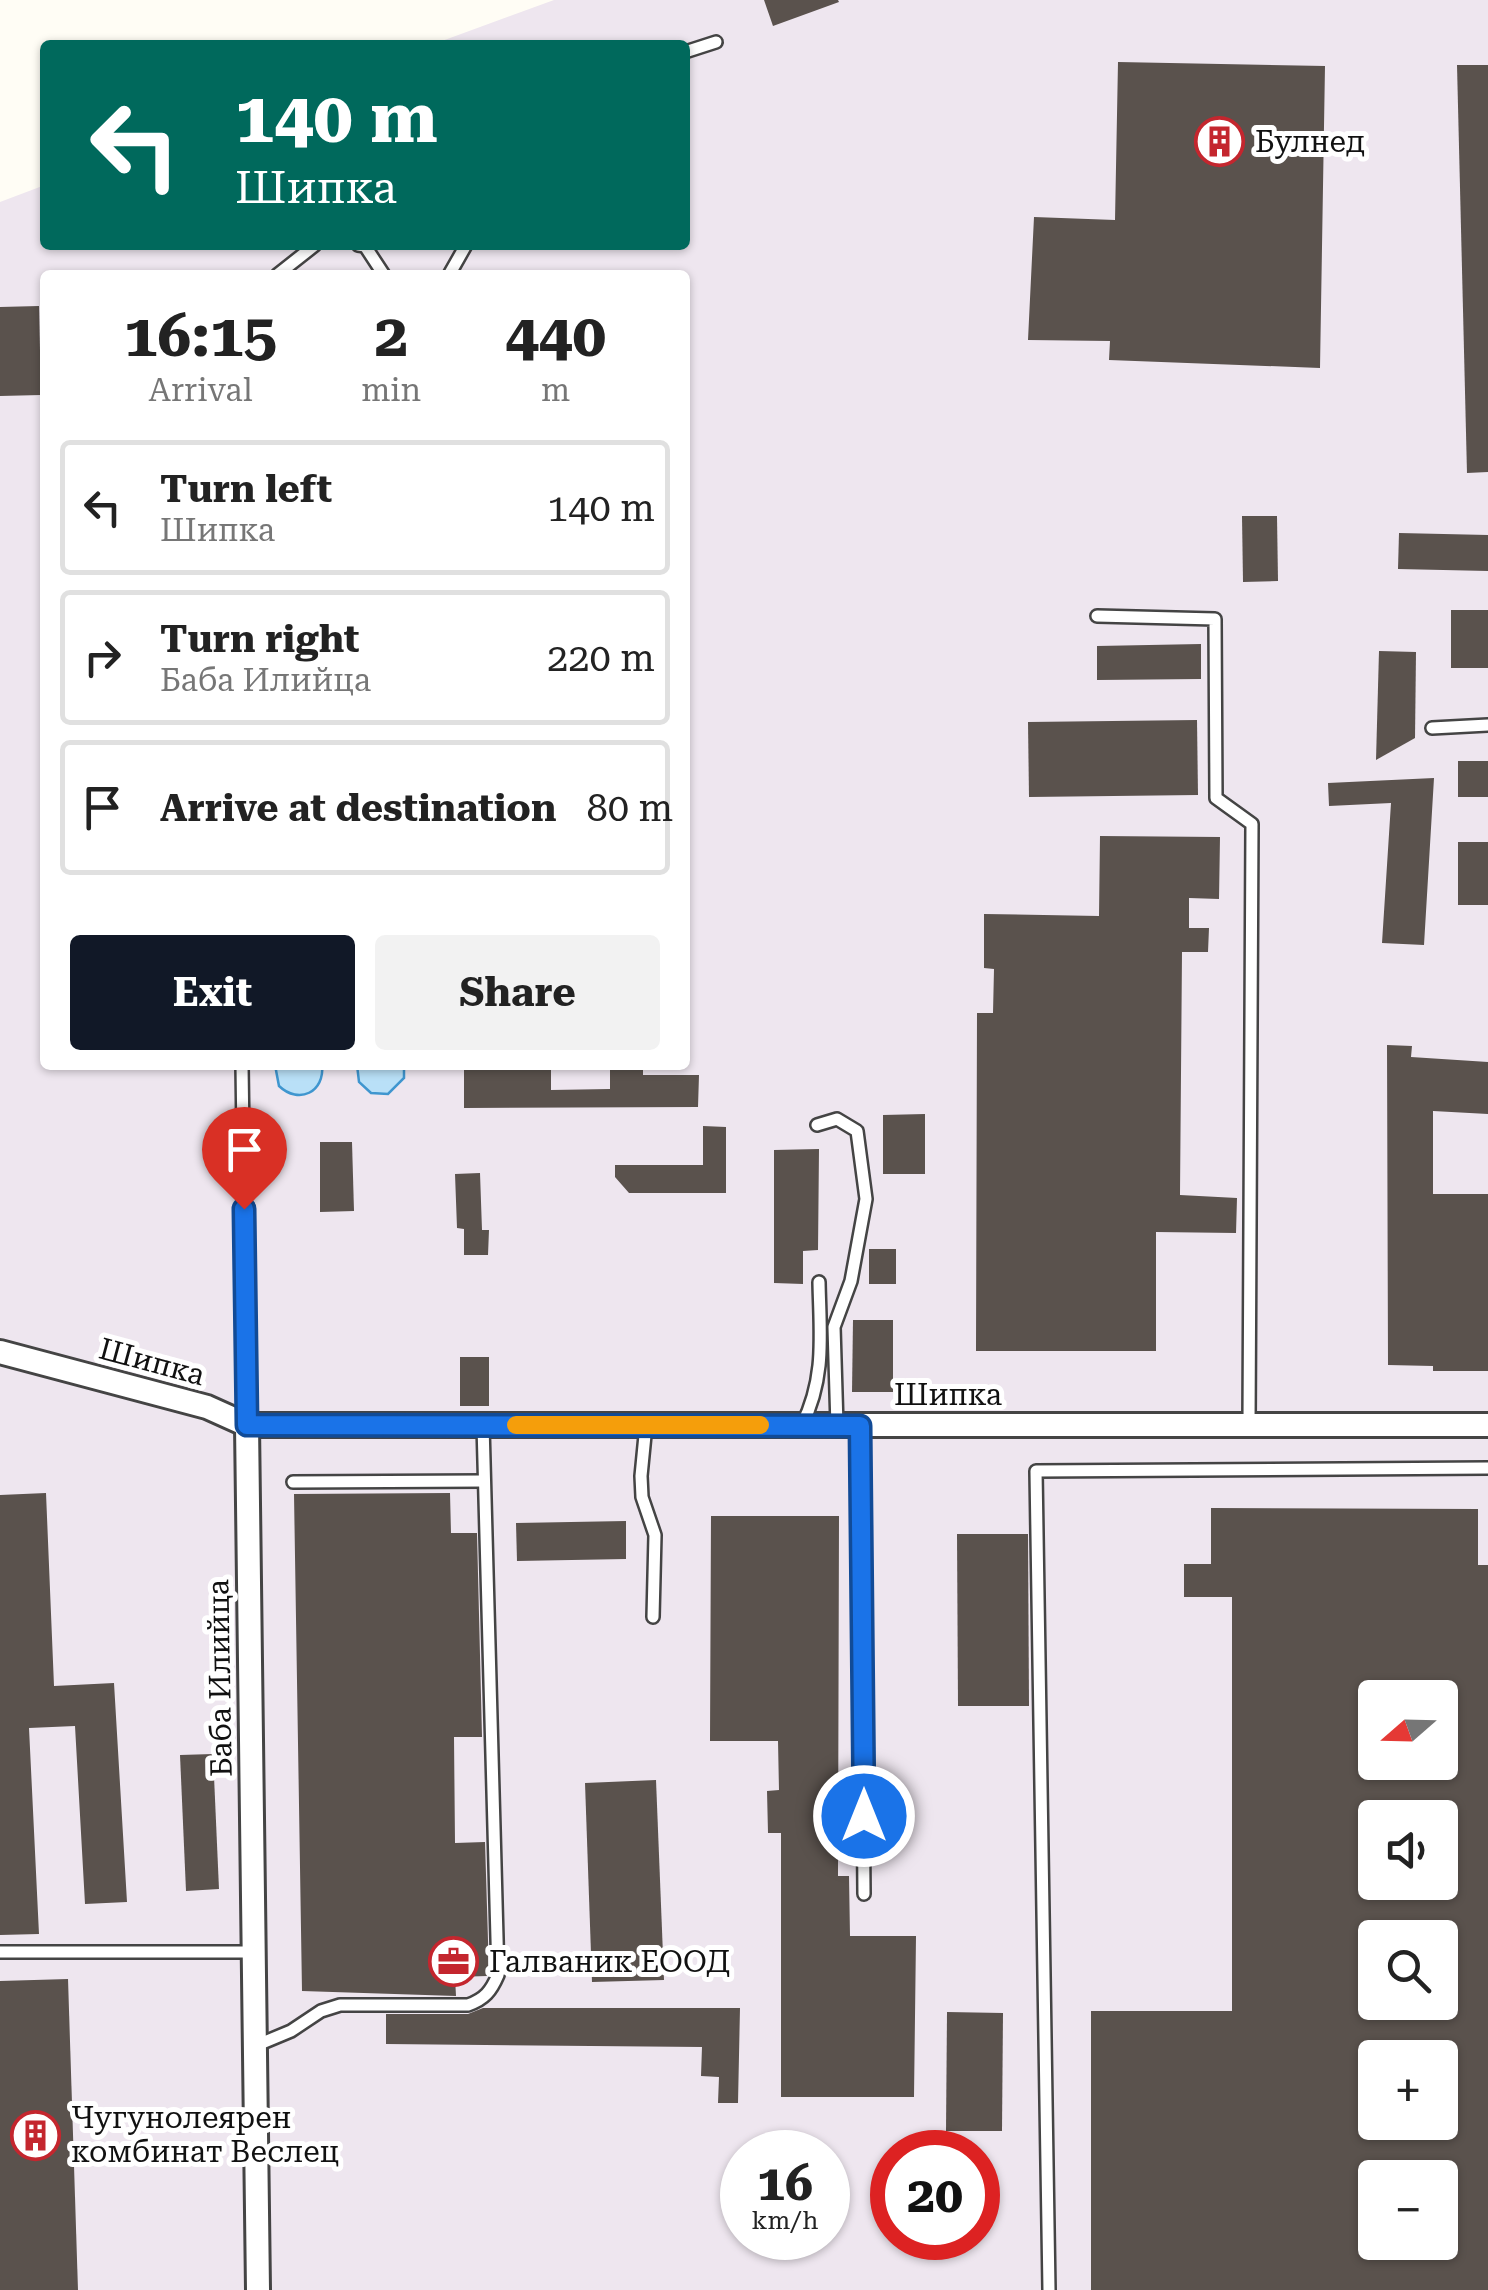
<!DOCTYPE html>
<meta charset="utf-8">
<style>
:root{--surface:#fff;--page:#f2f2f2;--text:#222;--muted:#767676;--line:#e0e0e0;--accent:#111827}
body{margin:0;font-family:"Roboto Serif",serif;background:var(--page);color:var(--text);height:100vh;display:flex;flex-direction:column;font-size:38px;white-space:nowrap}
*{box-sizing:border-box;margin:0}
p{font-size:32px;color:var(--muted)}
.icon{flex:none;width:55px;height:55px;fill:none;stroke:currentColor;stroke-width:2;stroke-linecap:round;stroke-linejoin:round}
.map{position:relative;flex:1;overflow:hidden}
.drawer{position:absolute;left:40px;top:270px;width:650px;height:800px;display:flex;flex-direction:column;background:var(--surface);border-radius:10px;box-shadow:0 2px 8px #0004}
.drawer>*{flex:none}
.top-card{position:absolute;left:40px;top:40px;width:650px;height:210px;border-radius:10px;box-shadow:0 2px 8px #0004;background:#00695c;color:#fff;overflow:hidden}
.needle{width:65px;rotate:250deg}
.buttons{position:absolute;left:1358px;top:1680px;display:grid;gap:20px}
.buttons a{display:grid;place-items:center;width:100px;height:100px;border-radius:10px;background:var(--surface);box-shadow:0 2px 8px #0004;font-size:50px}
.speed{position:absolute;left:720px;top:2130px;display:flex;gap:20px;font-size:50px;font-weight:700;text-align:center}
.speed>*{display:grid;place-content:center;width:130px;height:130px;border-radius:50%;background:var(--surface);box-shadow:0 2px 8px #0004;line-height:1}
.speed small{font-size:25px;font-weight:400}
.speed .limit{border:15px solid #d22;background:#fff;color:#111}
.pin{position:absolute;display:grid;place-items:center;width:85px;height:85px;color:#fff;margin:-102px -42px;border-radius:50% 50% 50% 0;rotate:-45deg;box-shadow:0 0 10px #0007}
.pin .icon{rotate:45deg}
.me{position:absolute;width:110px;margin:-55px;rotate:0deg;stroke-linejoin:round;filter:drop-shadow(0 0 8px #0008)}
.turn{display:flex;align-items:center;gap:35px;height:210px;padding:0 30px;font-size:45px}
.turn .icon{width:130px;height:130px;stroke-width:2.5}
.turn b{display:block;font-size:70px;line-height:85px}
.eta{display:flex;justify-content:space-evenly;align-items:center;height:170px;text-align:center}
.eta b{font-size:60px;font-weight:700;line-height:70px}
.cta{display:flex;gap:20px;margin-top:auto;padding:20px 30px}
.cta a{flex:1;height:115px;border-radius:10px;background:var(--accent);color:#fff;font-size:40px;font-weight:700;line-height:115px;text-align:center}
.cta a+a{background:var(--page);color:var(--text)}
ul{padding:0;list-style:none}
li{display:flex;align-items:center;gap:30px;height:135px;margin:0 20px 15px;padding:0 10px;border:5px solid var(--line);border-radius:10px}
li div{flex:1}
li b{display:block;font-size:38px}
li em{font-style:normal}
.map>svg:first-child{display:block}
.industrial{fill:#eee6ef;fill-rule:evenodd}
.water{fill:#b9e0f7;stroke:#3f96cf;stroke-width:2.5}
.building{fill:#5a524d;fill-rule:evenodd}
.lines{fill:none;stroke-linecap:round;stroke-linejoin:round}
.service-casing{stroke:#444;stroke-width:16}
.minor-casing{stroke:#444;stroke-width:28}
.service{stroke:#fff;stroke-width:11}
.minor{stroke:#fff;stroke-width:22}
.route-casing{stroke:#114b97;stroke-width:25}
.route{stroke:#1a73e8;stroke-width:18}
.slow{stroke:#f59e0b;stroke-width:18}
.labels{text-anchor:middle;stroke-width:10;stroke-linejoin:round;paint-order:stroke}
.poi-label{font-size:30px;fill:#111;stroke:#fff;text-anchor:start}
.street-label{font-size:30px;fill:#111;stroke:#fff}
</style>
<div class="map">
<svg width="1488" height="2290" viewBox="0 0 1488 2290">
<rect width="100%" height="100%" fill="#fffdf5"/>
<path class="industrial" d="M 554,0 L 1488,0 L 1488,2290 L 0,2290 L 0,202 L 45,185 L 45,245 L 685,245 L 685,45 L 431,45 ZM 45,275 L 685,275 L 685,1065 L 45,1065 ZM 1375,1698 L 1440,1698 L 1440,1762 L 1375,1762 ZM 1375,1818 L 1440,1818 L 1440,1882 L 1375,1882 ZM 1375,1938 L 1440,1938 L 1440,2002 L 1375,2002 ZM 1375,2058 L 1440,2058 L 1440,2122 L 1375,2122 ZM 742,2152 L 828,2152 L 828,2238 L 742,2238 ZM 892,2152 L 978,2152 L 978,2238 L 892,2238 ZM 1375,2178 L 1440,2178 L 1440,2242 L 1375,2242 Z"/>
<g class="water">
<path d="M 275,1065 L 322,1065 C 325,1092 299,1105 279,1086 Z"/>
<polygon points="357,1065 404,1065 404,1078 388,1094 371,1093 359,1082"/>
</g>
<g class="building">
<polygon points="764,0 838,0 839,2 773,26"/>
<polygon points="1118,62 1325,66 1320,368 1109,360 1110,341 1028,340 1034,217 1115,220"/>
<polygon points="1457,65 1488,65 1488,472 1467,473"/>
<polygon points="39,306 41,395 0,396 0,307"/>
<polygon points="1242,516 1277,516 1278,581 1243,582"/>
<polygon points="1399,533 1488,535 1488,571 1398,569"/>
<rect x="1451" y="610" width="37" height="58"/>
<polygon points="1201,644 1201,679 1097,680 1097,646"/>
<polygon points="1379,651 1416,652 1415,738 1376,760"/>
<polygon points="1197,720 1198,795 1029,797 1028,722"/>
<rect x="1458" y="761" width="30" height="36"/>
<polygon points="1434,778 1424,945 1382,943 1391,803 1329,806 1328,783"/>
<polygon points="1100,836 1220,837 1219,899 1189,898 1189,928 1209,928 1208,952 1182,952 1180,1195 1237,1198 1236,1233 1156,1232 1156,1351 976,1351 977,1013 993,1013 994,969 984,968 984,914 1099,916"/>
<rect x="1458" y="842" width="30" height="63"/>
<polygon points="1387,1045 1412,1046 1411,1057 1488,1062 1488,1114 1433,1111 1433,1194 1488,1194 1488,1371 1433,1371 1433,1366 1388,1365"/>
<polygon points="464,1065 551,1065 551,1090 610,1089 610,1065 643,1065 643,1075 699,1075 698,1107 464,1108"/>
<polygon points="925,1114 925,1174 883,1174 883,1115"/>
<polygon points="703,1126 726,1127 726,1193 629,1193 615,1177 615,1165 703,1165"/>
<polygon points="320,1142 352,1142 354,1211 320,1212"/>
<polygon points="819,1149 818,1250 803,1251 803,1284 774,1283 774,1150"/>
<polygon points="480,1173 482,1230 489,1230 488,1255 464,1255 464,1229 457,1228 455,1174"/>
<rect x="869" y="1249" width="27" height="35"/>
<polygon points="853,1320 893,1320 893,1392 852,1392"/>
<rect x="460" y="1357" width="29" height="49"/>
<polygon points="46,1493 54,1686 114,1683 127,1902 85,1904 75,1726 29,1728 39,1934 0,1935 0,1495"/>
<polygon points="450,1493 451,1533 477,1533 482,1737 454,1737 455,1843 485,1842 489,1973 487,1976 455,1977 456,1996 302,1991 294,1494"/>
<path d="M 1211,1508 L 1478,1509 L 1478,1565 L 1488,1565 L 1488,2290 L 1091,2290 L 1091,2011 L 1232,2011 L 1232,1597 L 1184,1597 L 1184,1564 L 1211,1564 ZM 1375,1698 L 1440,1698 L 1440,1762 L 1375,1762 ZM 1375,1818 L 1440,1818 L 1440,1882 L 1375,1882 ZM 1375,1938 L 1440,1938 L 1440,2002 L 1375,2002 ZM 1375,2058 L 1440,2058 L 1440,2122 L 1375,2122 ZM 1375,2178 L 1440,2178 L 1440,2242 L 1375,2242 Z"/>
<polygon points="711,1516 839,1516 838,1876 849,1876 850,1936 916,1936 914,2097 781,2097 781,1833 768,1833 767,1791 779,1790 778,1741 710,1741"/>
<polygon points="626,1521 626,1559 517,1561 516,1523"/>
<polygon points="957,1534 1028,1534 1029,1706 958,1706"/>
<polygon points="213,1754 219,1889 186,1891 180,1755"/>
<polygon points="656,1780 664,1980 592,1982 585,1783"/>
<polygon points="68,1979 78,2290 0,2290 0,1981"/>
<polygon points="483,2008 740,2008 738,2103 718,2103 719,2077 701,2076 702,2047 386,2044 386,2014 468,2014"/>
<polygon points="947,2012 1003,2013 1002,2131 946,2131"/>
</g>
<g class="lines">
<defs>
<g id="service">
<polyline points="685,52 716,42"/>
<polyline points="358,245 365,246 384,275"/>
<polyline points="277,275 315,245"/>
<polyline points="449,275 466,245"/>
<polyline points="1097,616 1215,619 1216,798 1252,824 1249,1425"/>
<polyline points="1432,728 1488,725"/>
<polyline points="242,1065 247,1425"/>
<polyline points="817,1125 837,1119 857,1131 866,1199 851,1281 834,1327 837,1426"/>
<polyline points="646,1425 641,1476 642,1497 655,1535 653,1617"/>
<path d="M 802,1425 C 826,1377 820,1334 819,1282"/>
<polyline points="860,1426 864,1894"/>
<polyline points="293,1482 483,1481"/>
<polyline points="0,1952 254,1952"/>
<path d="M 255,2046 L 291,2031 L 321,2011 L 340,2005 L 468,2005 C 485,1999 491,1991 498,1975 L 483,1425"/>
<polyline points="1049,2290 1036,1471 1488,1468"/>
</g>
<g id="minor">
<polyline points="0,1352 207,1407 247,1425 1488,1425"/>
<polyline points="247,1425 258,2290"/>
</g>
</defs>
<use href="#service" class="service-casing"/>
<use href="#minor" class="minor-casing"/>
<use href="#service" class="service"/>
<use href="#minor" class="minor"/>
</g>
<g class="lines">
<defs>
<polyline id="route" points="244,1209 247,1425 860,1426 864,1816"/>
</defs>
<use href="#route" class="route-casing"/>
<use href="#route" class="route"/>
<polyline class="slow" points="516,1425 760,1425"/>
</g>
<defs>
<symbol id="building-ring" viewBox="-11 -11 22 22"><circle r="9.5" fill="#fff" stroke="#c4262e" stroke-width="1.5"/><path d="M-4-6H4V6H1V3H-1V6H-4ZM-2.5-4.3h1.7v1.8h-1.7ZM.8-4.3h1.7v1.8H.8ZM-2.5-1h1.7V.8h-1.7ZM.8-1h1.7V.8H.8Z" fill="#c4262e"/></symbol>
<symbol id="office-ring" viewBox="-11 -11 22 22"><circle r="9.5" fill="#fff" stroke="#c4262e" stroke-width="1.5"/><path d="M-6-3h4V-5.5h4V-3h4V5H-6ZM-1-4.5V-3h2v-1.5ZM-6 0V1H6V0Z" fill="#c4262e"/></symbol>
</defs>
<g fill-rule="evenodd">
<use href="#building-ring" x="1192" y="114" width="55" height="55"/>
<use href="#office-ring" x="426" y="1934" width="55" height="55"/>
<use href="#building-ring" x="8" y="2108" width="55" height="55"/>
</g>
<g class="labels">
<g class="poi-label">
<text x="1255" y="152">Булнед</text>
<text x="489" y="1972">Галваник ЕООД</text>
<text x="71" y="2128">Чугунолеярен<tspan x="71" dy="34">комбинат Веслец</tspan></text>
</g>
<g class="street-label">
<text transform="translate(152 1362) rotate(15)" y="10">Шипка</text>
<text x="948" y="1405">Шипка</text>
<text transform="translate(220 1678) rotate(-91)" y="10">Баба Илийца</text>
</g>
</g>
</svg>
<div class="buttons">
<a><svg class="needle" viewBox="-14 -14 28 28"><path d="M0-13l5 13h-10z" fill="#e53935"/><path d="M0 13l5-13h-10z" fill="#767676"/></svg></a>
<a><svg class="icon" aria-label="sound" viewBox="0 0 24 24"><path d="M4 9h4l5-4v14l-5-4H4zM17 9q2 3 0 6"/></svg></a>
<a><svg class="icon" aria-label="search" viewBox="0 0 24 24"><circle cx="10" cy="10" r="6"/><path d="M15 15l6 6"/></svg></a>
<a>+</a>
<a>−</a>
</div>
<div class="speed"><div>16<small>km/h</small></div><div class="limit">20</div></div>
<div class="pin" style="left:244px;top:1209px;background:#d93025"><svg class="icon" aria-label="arrive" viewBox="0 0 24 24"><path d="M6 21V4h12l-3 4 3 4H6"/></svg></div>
<svg class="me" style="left:864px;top:1816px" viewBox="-20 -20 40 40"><circle r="17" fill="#1a73e8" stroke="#fff" stroke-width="3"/><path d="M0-11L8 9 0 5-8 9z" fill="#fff"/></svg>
<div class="top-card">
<div class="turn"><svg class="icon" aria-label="left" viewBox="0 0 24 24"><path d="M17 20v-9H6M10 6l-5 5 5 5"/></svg><div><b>140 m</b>Шипка</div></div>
</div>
<section class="drawer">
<div class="eta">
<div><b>16:15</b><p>Arrival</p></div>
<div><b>2</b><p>min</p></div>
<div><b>440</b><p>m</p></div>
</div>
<ul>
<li><svg class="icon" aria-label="left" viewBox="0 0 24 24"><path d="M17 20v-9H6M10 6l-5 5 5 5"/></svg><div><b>Turn left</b><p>Шипка</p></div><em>140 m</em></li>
<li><svg class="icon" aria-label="right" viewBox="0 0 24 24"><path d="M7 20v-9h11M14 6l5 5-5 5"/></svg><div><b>Turn right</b><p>Баба Илийца</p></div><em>220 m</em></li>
<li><svg class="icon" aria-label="arrive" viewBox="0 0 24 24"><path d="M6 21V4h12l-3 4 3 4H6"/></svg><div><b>Arrive at destination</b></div><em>80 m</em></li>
</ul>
<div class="cta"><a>Exit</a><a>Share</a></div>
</section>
</div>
